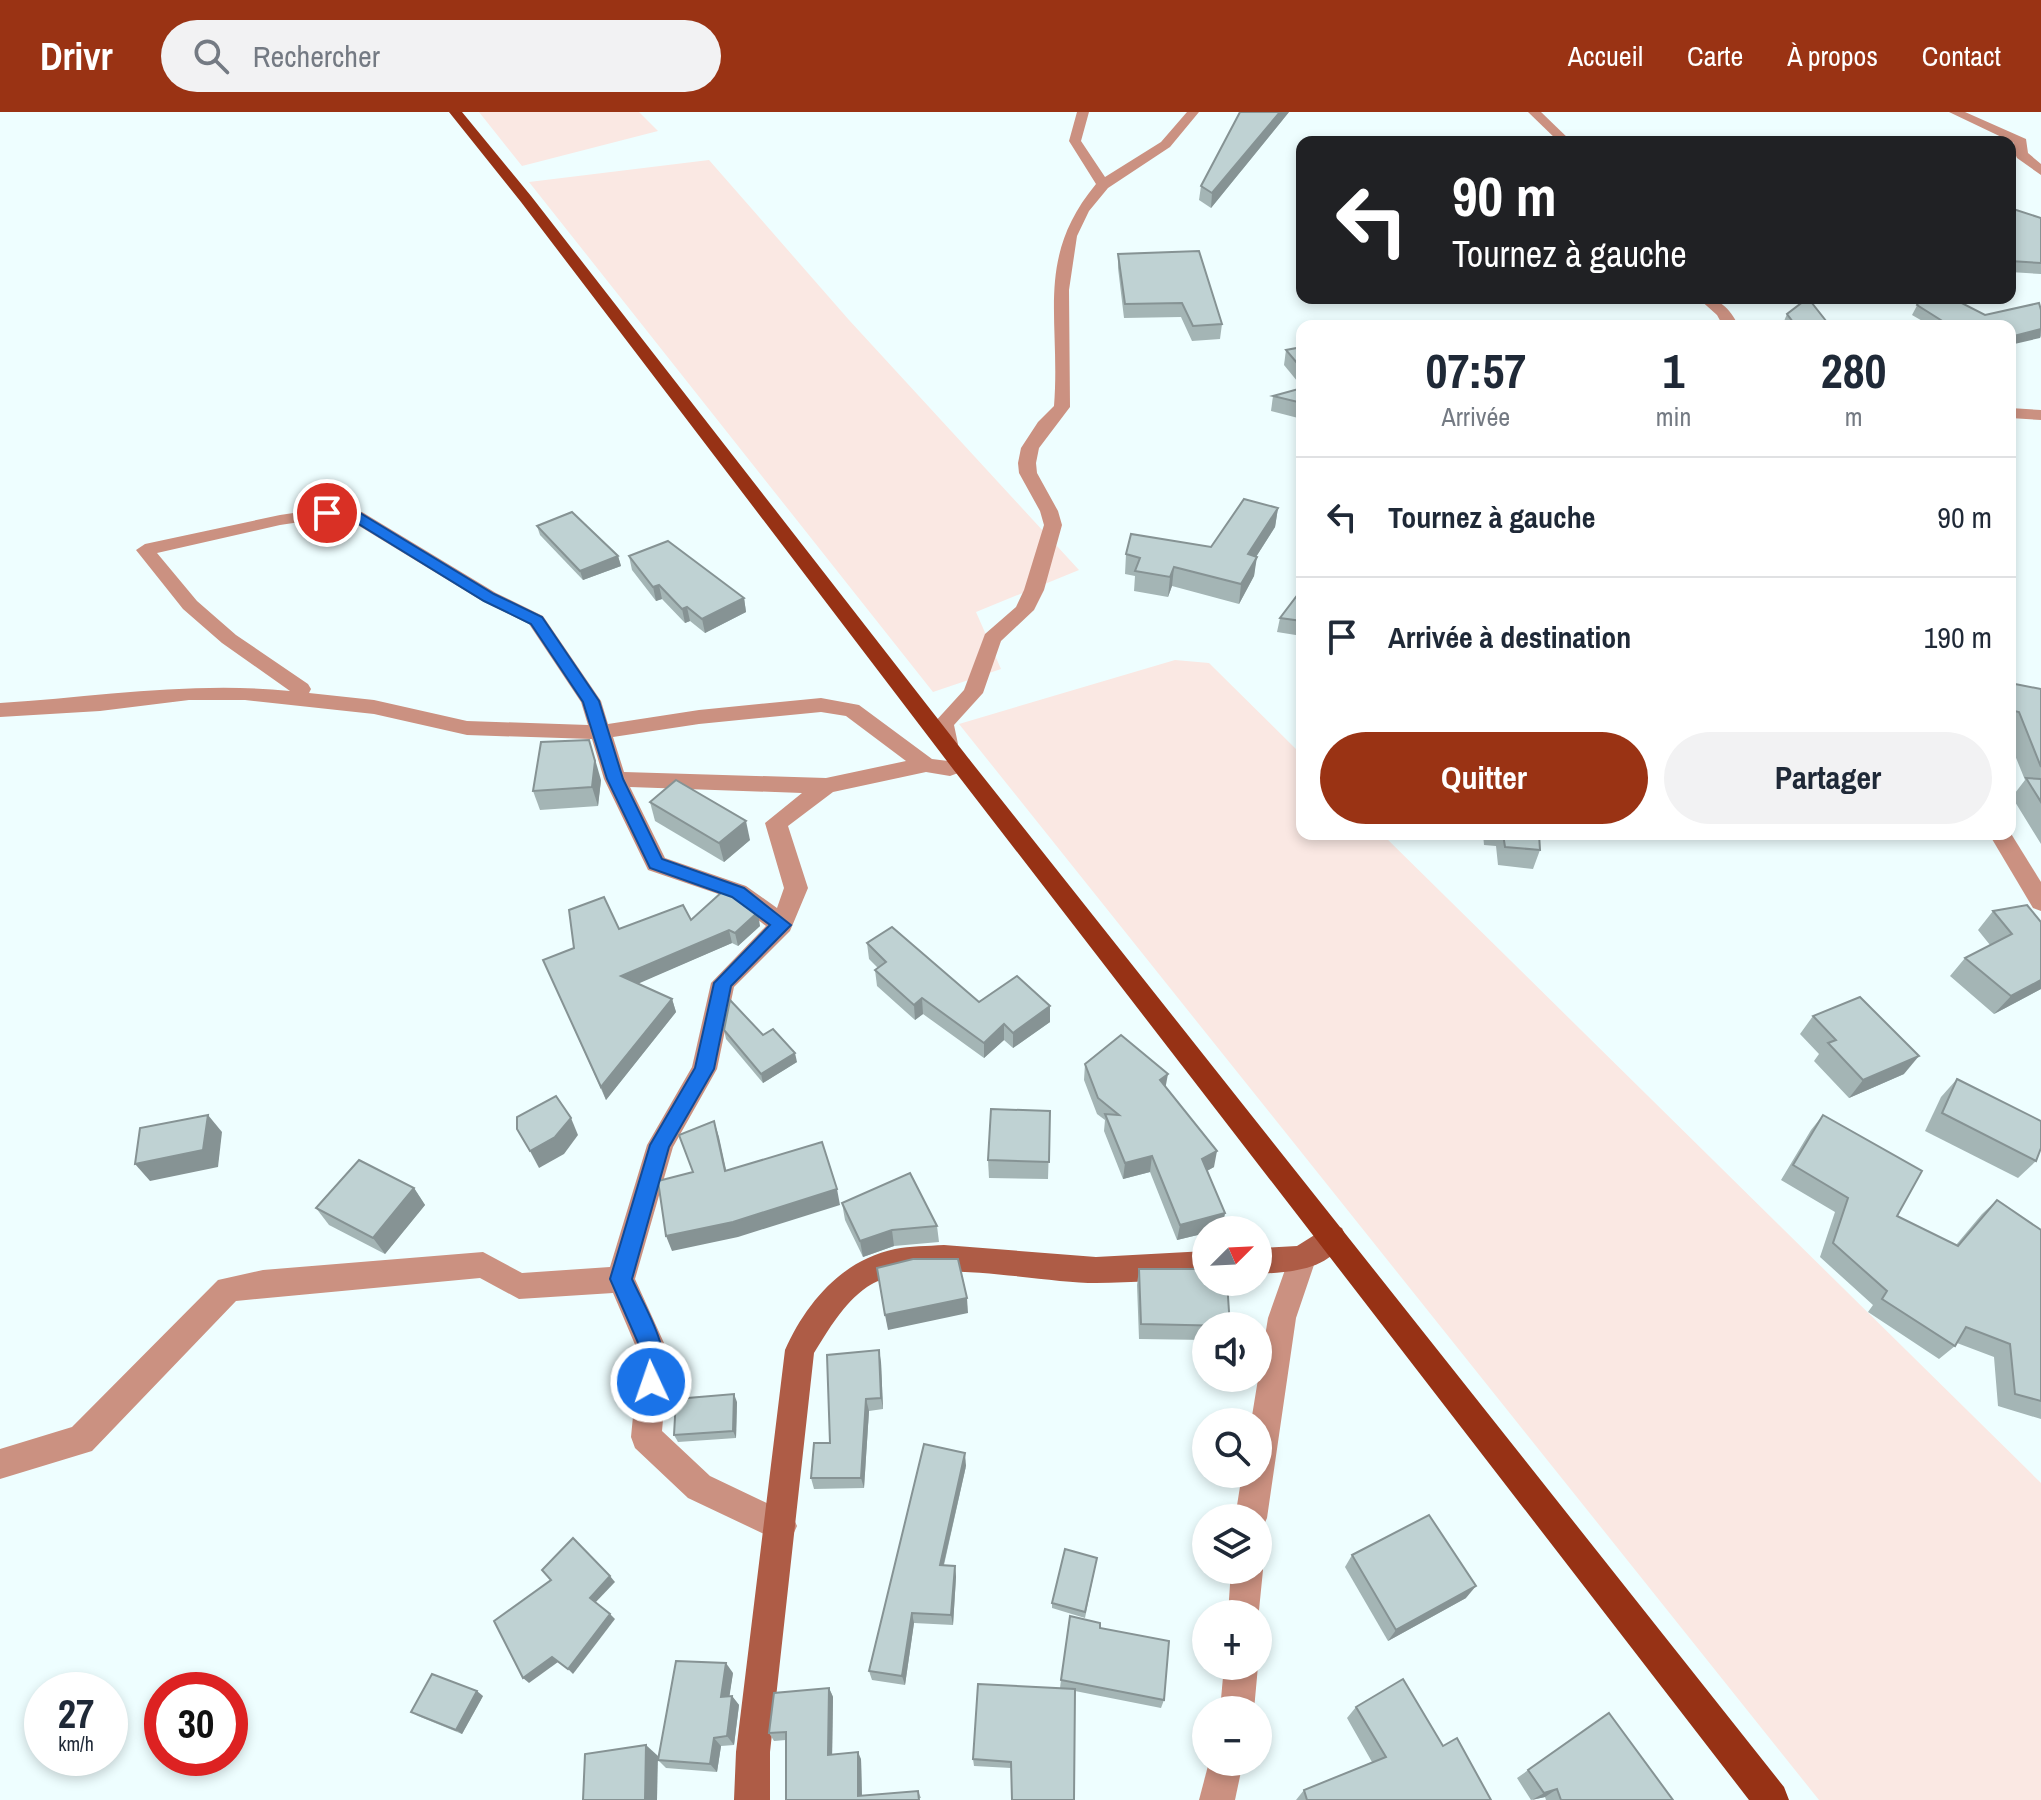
<!DOCTYPE html>
<html lang="fr">
<meta charset="utf-8">
<style>
:root{--surface:#fff;--page:#f2f2f3;--text:#1f2937;--muted:#747a83;--line:#e0e1e3;--accent:#9a3314}
body{margin:0;font-family:"Archivo Narrow",sans-serif;background:var(--page);color:var(--text);height:100vh;display:flex;flex-direction:column;font-size:30px;white-space:nowrap}
*{box-sizing:border-box;margin:0}
p{font-size:26px;color:var(--muted)}
.icon{flex:none;width:44px;height:44px;fill:none;stroke:currentColor;stroke-width:2;stroke-linecap:round;stroke-linejoin:round}
.map{position:relative;flex:1;overflow:hidden}
.details{position:absolute;left:1296px;top:208px;width:720px;height:520px;display:flex;flex-direction:column;background:var(--surface);border-radius:16px;box-shadow:0 4px 12px #0003}
.details>*{flex:none}
.guide{position:absolute;left:1296px;top:24px;width:720px;height:168px;border-radius:16px;box-shadow:0 4px 12px #0003;background:#202124;color:#fff;overflow:hidden}
.needle{width:52px;rotate:66deg}
.tools{position:absolute;left:1192px;top:1104px;display:grid;gap:16px}
.tools a{display:grid;place-items:center;width:80px;height:80px;border-radius:50%;background:var(--surface);box-shadow:0 4px 12px #0003;font-size:40px}
.speed{position:absolute;left:24px;top:1560px;display:flex;gap:16px;font-size:40px;font-weight:700;text-align:center}
.speed>*{display:grid;place-content:center;width:104px;height:104px;border-radius:50%;background:var(--surface);box-shadow:0 4px 12px #0003;line-height:1}
.speed small{font-size:20px;font-weight:400}
.speed .limit{border:12px solid #d22;background:#fff;color:#111}
.pin{position:absolute;display:grid;place-items:center;width:68px;height:68px;color:#fff;margin:-34px;border:4px solid #fff;border-radius:50%;box-shadow:0 2px 8px #0007}
.me{position:absolute;width:88px;margin:-44px;rotate:357deg;stroke-linejoin:round;filter:drop-shadow(0 0 6px #0008)}
.turn{display:flex;align-items:center;gap:28px;height:168px;padding:0 24px;font-size:36px}
.turn .icon{width:104px;height:104px;stroke-width:2.5}
.turn b{display:block;font-size:56px;line-height:68px}
.eta{display:flex;justify-content:space-evenly;align-items:center;height:136px;text-align:center}
.eta b{font-size:48px;font-weight:700;line-height:56px}
.action{display:flex;gap:16px;margin-top:auto;padding:16px 24px}
.action a{flex:1;height:92px;border-radius:48px;background:var(--accent);color:#fff;font-size:32px;font-weight:700;line-height:92px;text-align:center}
.action a+a{background:var(--page);color:var(--text)}
ul{padding:0;list-style:none}
li{display:flex;align-items:center;gap:24px;height:120px;padding:0 24px;border-top:2px solid var(--line)}
li div{flex:1}
li b{display:block;font-size:30px}
li em{font-style:normal}
header{display:flex;align-items:center;gap:48px;box-sizing:border-box;height:112px;padding:0 40px;background:var(--accent);color:#fff}
header strong{font-size:38px}
nav{display:flex;gap:44px;margin-inline-start:auto;font-size:28px}
.search{width:560px;height:72px;background:var(--page);display:flex;align-items:center;gap:20px;box-sizing:border-box;padding:0 28px;border-radius:44px;color:var(--muted);font-size:30px}
.map>svg:first-child{display:block}
.green{fill:#fae8e3}
.lines{fill:none;stroke-linecap:round;stroke-linejoin:round}
.street{fill:#cb9181;fill-rule:evenodd}
.secondary{fill:#ae5c46;fill-rule:evenodd}
.primary{fill:#973215;fill-rule:evenodd}
.wall{fill:#a4b5b5}
.shaded-wall{fill:#869394}
.building{fill:#bfd2d3;stroke:#869394;stroke-width:2}
.route{fill:#1a73e8;stroke:#114b97;stroke-width:2}
</style>
<header>
<strong>Drivr</strong>
<div class="search"><svg class="icon" aria-label="search" viewBox="0 0 24 24"><circle cx="10" cy="10" r="6"/><path d="M15 15l6 6"/></svg>Rechercher</div>
<nav><a>Accueil</a><a>Carte</a><a>À propos</a><a>Contact</a></nav>
</header>
<div class="map">
<svg width="2041" height="1688" viewBox="0 0 2041 1688">
<rect width="100%" height="100%" fill="#eefeff"/>
<g class="green">
<polygon points="479,0 639,0 658,19 522,54"/>
<polygon points="709,48 849,208 1079,458 976,500 1001,557 933,580 529,70"/>
<polygon points="1175,548 1209,551 1302,643 1302,722 1382,722 2041,1371 2041,1688 1819,1688 959,612"/>
</g>
<g class="lines">
<g class="street">
<path d="M 1077,0 L 1089,0 L 1081,29 L 1105,65 L 1161,30 L 1187,0 L 1199,0 L 1170,35 L 1108,76 L 1089,99 L 1077,124 L 1069,178 L 1070,295 L 1039,336 L 1036,351 L 1037,361 L 1058,399 L 1062,413 L 1044,478 L 1034,498 L 1001,529 L 983,581 L 954,613 L 958,632 L 954,637 L 940,637 L 933,612 L 964,578 L 985,522 L 1016,495 L 1024,478 L 1044,413 L 1040,399 L 1019,361 L 1018,351 L 1021,336 L 1038,310 L 1054,294 C 1061,206 1034,147 1096,72 L 1069,29 Z"/>
<polygon points="1528,0 1541,0 1572,30 1559,30"/>
<polygon points="1949,0 1965,0 2026,27 2028,41 2041,52 2041,63 2017,46 2012,35 2014,31"/>
<path d="M 1698,186 C 1721,186 1728,195 1739,214 L 1723,214 L 1717,203 Z"/>
<polygon points="2010,296 2041,298 2041,308 2010,306"/>
<path d="M 327,396 L 362,400 L 496,481 L 543,504 L 601,589 L 608,612 L 699,598 L 821,586 L 859,593 L 932,647 L 948,649 L 961,645 L 969,647 L 972,652 L 969,657 L 950,664 L 926,660 L 833,680 L 788,714 L 808,776 L 790,819 L 734,875 L 717,957 L 673,1035 L 635,1167 L 669,1242 L 662,1319 L 710,1364 L 792,1403 L 797,1414 L 792,1425 L 781,1430 L 688,1386 L 635,1336 L 631,1325 L 639,1242 L 613,1181 L 519,1187 L 480,1166 L 236,1189 L 92,1339 L 0,1367 L 0,1337 L 72,1315 L 218,1168 L 263,1158 L 483,1140 L 522,1161 L 610,1155 L 647,1033 L 692,955 L 711,871 L 766,814 L 730,786 L 648,758 L 604,667 L 592,627 L 467,623 L 374,602 L 245,588 L 189,588 L 100,599 L 0,605 L 0,591 C 97,585 193,569 290,579 L 222,531 L 183,497 L 136,438 L 145,432 L 280,403 ZM 327,406 L 351,409 L 482,489 L 529,512 L 581,590 L 588,613 L 467,609 L 374,588 L 309,581 L 311,577 L 308,572 L 236,523 L 197,489 L 157,441 L 280,413 ZM 821,600 L 846,604 L 906,649 L 826,666 L 624,660 L 613,625 L 699,612 ZM 630,675 L 802,681 L 765,711 L 784,776 L 777,796 L 746,774 L 665,746 Z"/>
<polygon points="2010,720 2041,770 2041,799 2033,796 1989,722"/>
<polygon points="1302,1134 1312,1138 1316,1147 1296,1206 1267,1406 1262,1417 1258,1419 1258,1406 1235,1406 1242,1362 1258,1362 1258,1310 1251,1310 1268,1206 1292,1138"/>
<polygon points="1258,1446 1263,1458 1258,1508 1258,1502 1228,1502 1231,1458 1258,1458"/>
<polygon points="1224,1554 1258,1554 1254,1598 1220,1598"/>
<polygon points="1209,1650 1243,1650 1235,1688 1199,1688"/>
</g>
<g class="secondary">
<path d="M 1332,1112 L 1342,1116 L 1346,1125 C 1330,1159 1290,1160 1258,1162 L 1258,1136 L 1297,1134 Z"/>
<path d="M 944,1133 L 1096,1145 L 1206,1139 L 1206,1165 C 1170,1167 1133,1171 1096,1171 C 1038,1171 914,1142 867,1175 C 843,1192 829,1217 814,1241 L 770,1640 L 770,1688 L 734,1688 L 736,1640 L 785,1238 C 806,1191 842,1148 895,1137 C 910,1134 928,1134 944,1133 Z"/>
</g>
<polygon class="primary" points="449,0 462,0 531,84 969,647 1784,1675 1789,1688 1749,1688 953,657 521,90"/>
</g>
<g class="wall">
<polygon points="1240,0 1289,0 1211,96 1199,88 1201,74"/>
<polygon points="2010,96 2041,106 2041,162 2010,160"/>
<polygon points="1118,142 1222,212 1220,227 1192,229 1181,205 1124,206 1118,156"/>
<polygon points="1921,186 1985,203 2041,198 2041,224 2040,226 2010,214 1931,214 1912,203"/>
<polygon points="1787,202 1830,214 1782,214"/>
<polygon points="1302,235 1302,275 1284,253 1286,238"/>
<polygon points="1302,276 1302,307 1271,299 1273,284"/>
<polygon points="1278,396 1275,415 1256,445 1254,464 1239,492 1172,474 1168,485 1134,479 1135,464 1125,462 1126,442 1211,435"/>
<polygon points="537,414 618,444 621,454 583,468 540,423"/>
<polygon points="629,444 744,486 746,500 705,521 690,509 685,511 662,487 656,489 632,458"/>
<polygon points="1302,477 1302,524 1277,520 1280,506"/>
<polygon points="2010,571 2041,577 2041,732 2012,685 2025,668 2010,631"/>
<polygon points="601,668 598,694 540,698 533,679"/>
<polygon points="650,690 750,728 724,750 655,709"/>
<polygon points="1483,722 1539,722 1540,738 1533,757 1498,753 1496,734 1484,733"/>
<polygon points="1902,722 1931,722 1904,725"/>
<polygon points="2027,793 2041,877 1994,902 1950,864 1965,846 1990,833 1978,818 1993,799"/>
<polygon points="691,808 760,814 738,834 732,831 638,871 672,887 676,900 606,988 549,861 574,836 619,817"/>
<polygon points="867,831 979,890 1050,894 1050,910 1013,936 1004,928 984,946 923,902 915,908 877,874 875,858 878,856 869,847"/>
<polygon points="1813,904 1904,962 1849,986 1814,949 1819,942 1800,922"/>
<polygon points="724,918 763,923 797,950 763,971 726,927"/>
<polygon points="1085,952 1166,975 1214,1055 1207,1059 1225,1101 1222,1116 1216,1118 1206,1118 1206,1121 1177,1128 1150,1060 1123,1067 1104,1019 1105,1008 1097,1002 1084,968"/>
<polygon points="1957,967 2036,1049 2018,1066 1925,1019 1941,985"/>
<polygon points="1050,999 1048,1067 989,1066 988,1048"/>
<polygon points="1823,1003 1897,1104 1956,1133 1982,1102 1997,1088 2041,1118 2041,1307 1998,1294 1994,1245 1957,1231 1955,1234 1939,1247 1868,1200 1873,1193 1820,1145 1835,1100 1781,1068 1811,1018"/>
<polygon points="414,1076 425,1093 385,1142 329,1113 316,1096"/>
<polygon points="842,1091 937,1114 939,1130 894,1134 863,1145 845,1108"/>
<polygon points="1139,1157 1230,1214 1206,1214 1206,1228 1139,1227 1137,1173"/>
<polygon points="881,1250 883,1297 869,1299 864,1376 814,1377 811,1366 830,1331"/>
<polygon points="737,1290 736,1326 678,1330 674,1323"/>
<polygon points="966,1354 944,1453 955,1454 956,1465 953,1513 914,1511 905,1573 872,1568 869,1559"/>
<polygon points="1352,1443 1466,1486 1388,1529 1345,1455"/>
<polygon points="1097,1446 1085,1506 1052,1496 1052,1491"/>
<polygon points="1100,1516 1164,1588 1161,1596 1075,1579 1011,1656 974,1654 973,1647 1060,1576 1061,1568"/>
<polygon points="733,1561 729,1584 732,1584 739,1593 734,1633 721,1634 717,1660 666,1656 658,1648"/>
<polygon points="829,1576 833,1585 832,1643 861,1647 862,1684 918,1679 921,1686 786,1688 786,1628 774,1629 769,1621"/>
<polygon points="483,1584 462,1622 418,1604 411,1600"/>
<polygon points="1356,1595 1443,1634 1491,1688 1296,1688 1304,1678 1372,1650 1347,1606"/>
<polygon points="1609,1601 1673,1688 1546,1688 1545,1685 1531,1688 1517,1666"/>
</g>
<g class="shaded-wall">
<polygon points="1280,0 1289,0 1211,96 1212,81"/>
<polygon points="2041,217 2040,226 2010,233 2010,225"/>
<polygon points="1278,396 1275,415 1245,462 1248,442"/>
<polygon points="618,444 621,454 583,468 580,459"/>
<polygon points="1257,445 1254,464 1239,492 1241,472"/>
<polygon points="1174,455 1172,474 1168,485 1170,465"/>
<polygon points="659,473 662,487 656,489 653,475"/>
<polygon points="744,486 746,500 705,521 702,507"/>
<polygon points="687,495 690,509 685,511 682,497"/>
<polygon points="595,647 601,668 598,694 592,675"/>
<polygon points="746,709 750,728 724,750 719,731"/>
<polygon points="758,800 760,814 738,834 735,821"/>
<polygon points="729,818 732,831 626,877 621,864"/>
<polygon points="2041,868 2041,877 1994,902 2011,884"/>
<polygon points="922,886 923,902 915,908 914,893"/>
<polygon points="672,887 676,900 606,988 601,975"/>
<polygon points="1050,894 1050,910 1013,936 1013,921"/>
<polygon points="1004,912 1004,928 984,946 984,931"/>
<polygon points="795,941 797,950 763,971 761,962"/>
<polygon points="1919,944 1904,962 1849,986 1863,968"/>
<polygon points="1168,962 1165,978 1160,968"/>
<polygon points="208,1003 222,1020 218,1055 150,1069 135,1052"/>
<polygon points="571,1006 578,1023 564,1042 539,1056 530,1039"/>
<polygon points="714,1009 719,1025 730,1076 725,1059"/>
<polygon points="1217,1039 1214,1055 1199,1063 1202,1047"/>
<polygon points="1152,1044 1150,1060 1123,1067 1125,1051"/>
<polygon points="414,1076 425,1093 385,1142 373,1126"/>
<polygon points="837,1077 840,1093 738,1125 672,1139 666,1124"/>
<polygon points="1225,1101 1222,1116 1216,1118 1206,1118 1206,1121 1177,1128 1180,1113"/>
<polygon points="892,1118 894,1134 863,1145 860,1129"/>
<polygon points="967,1186 968,1201 888,1218 885,1203"/>
<polygon points="879,1238 881,1250 883,1297 881,1286"/>
<polygon points="734,1282 737,1290 736,1326 733,1319"/>
<polygon points="866,1287 869,1299 864,1376 861,1366"/>
<polygon points="965,1341 966,1354 941,1464 940,1453"/>
<polygon points="955,1454 956,1465 953,1513 951,1503"/>
<polygon points="610,1464 615,1470 594,1492 590,1486"/>
<polygon points="1476,1474 1466,1486 1388,1529 1396,1518"/>
<polygon points="912,1501 914,1511 905,1573 902,1564"/>
<polygon points="610,1502 615,1507 573,1562 568,1557"/>
<polygon points="552,1545 558,1550 529,1571 523,1566"/>
<polygon points="726,1551 733,1561 728,1594 721,1585"/>
<polygon points="829,1576 833,1585 832,1650 828,1643"/>
<polygon points="477,1579 483,1584 462,1622 456,1618"/>
<polygon points="732,1584 739,1593 734,1633 727,1624"/>
<polygon points="714,1626 721,1634 717,1660 710,1652"/>
<polygon points="646,1633 658,1644 657,1688 645,1688"/>
<polygon points="858,1640 861,1647 862,1688 858,1684"/>
<polygon points="1557,1677 1545,1685 1532,1688 1544,1681"/>
</g>
<g class="building">
<polygon points="1240,0 1280,0 1212,81 1201,74"/>
<polygon points="2010,96 2041,106 2041,151 2010,149"/>
<polygon points="1199,139 1222,212 1193,214 1182,191 1125,192 1118,142"/>
<polygon points="1808,186 1830,214 1796,214 1787,202"/>
<polygon points="1921,186 1952,186 1985,203 2039,191 2041,198 2041,217 2010,225 2010,214 1937,214 1947,212 1917,193"/>
<polygon points="1302,235 1302,257 1286,238"/>
<polygon points="1302,276 1302,291 1273,284"/>
<polygon points="1244,387 1278,396 1248,442 1257,445 1241,472 1174,455 1170,465 1135,459 1140,446 1126,442 1131,422 1211,435"/>
<polygon points="572,400 618,444 580,459 537,414"/>
<polygon points="668,429 744,486 702,507 687,495 682,497 659,473 653,475 629,444"/>
<polygon points="1302,477 1302,509 1280,506"/>
<polygon points="2010,571 2041,577 2041,655 2019,600 2010,598"/>
<polygon points="589,628 595,649 592,675 533,679 541,630"/>
<polygon points="2026,666 2041,667 2041,690"/>
<polygon points="676,668 746,709 719,731 650,690"/>
<polygon points="1503,722 1539,722 1540,738 1505,735"/>
<polygon points="723,779 758,800 735,821 729,818 621,864 672,887 601,975 543,848 574,836 569,798 604,785 619,817 683,793 691,808"/>
<polygon points="2027,793 2041,810 2041,868 2011,884 1965,846 2012,822 1993,799"/>
<polygon points="892,815 979,890 1017,864 1050,894 1013,921 1004,912 984,931 922,886 914,893 875,858 886,850 867,831"/>
<polygon points="1860,885 1919,944 1863,968 1828,931 1836,928 1813,904"/>
<polygon points="730,888 763,923 773,917 795,941 761,962 724,918"/>
<polygon points="1121,923 1168,962 1160,968 1217,1039 1202,1047 1225,1101 1180,1113 1152,1044 1125,1051 1105,1002 1119,1003 1098,986 1085,952"/>
<polygon points="1957,967 2041,1009 2041,1036 2036,1049 1942,1001"/>
<polygon points="556,984 571,1006 555,1025 530,1039 517,1017 517,1005"/>
<polygon points="991,997 1050,999 1049,1050 988,1048"/>
<polygon points="208,1003 203,1038 135,1052 140,1016"/>
<polygon points="1823,1003 1922,1059 1897,1104 1958,1134 1997,1088 2041,1118 2041,1289 2015,1282 2010,1232 1966,1215 1955,1234 1882,1187 1887,1179 1833,1131 1848,1086 1793,1053"/>
<polygon points="714,1009 725,1059 822,1030 837,1077 733,1110 666,1124 658,1069 693,1060 679,1023"/>
<polygon points="359,1048 414,1076 373,1126 316,1096"/>
<polygon points="910,1061 937,1114 892,1118 860,1129 842,1091"/>
<polygon points="913,1147 958,1147 967,1186 885,1203 877,1156"/>
<polygon points="1139,1157 1206,1157 1206,1170 1227,1170 1230,1214 1141,1212"/>
<polygon points="879,1238 881,1286 866,1287 861,1366 811,1366 814,1331 830,1331 827,1243"/>
<polygon points="734,1282 733,1319 674,1323 676,1287"/>
<polygon points="924,1332 965,1341 940,1453 955,1454 951,1503 912,1501 902,1564 869,1559"/>
<polygon points="1429,1403 1476,1474 1396,1518 1352,1443"/>
<polygon points="573,1426 610,1464 590,1486 610,1502 568,1557 552,1545 523,1566 494,1509 551,1468 542,1458"/>
<polygon points="1065,1437 1097,1446 1085,1500 1052,1491"/>
<polygon points="1070,1504 1100,1511 1100,1516 1169,1529 1164,1588 1061,1568"/>
<polygon points="676,1549 726,1551 721,1585 732,1584 727,1624 714,1626 710,1652 658,1648"/>
<polygon points="432,1562 477,1579 456,1618 411,1600"/>
<polygon points="1403,1567 1443,1634 1457,1626 1491,1688 1307,1688 1304,1678 1386,1645 1356,1595"/>
<polygon points="978,1572 1075,1577 1074,1688 1012,1688 1011,1650 973,1647"/>
<polygon points="829,1576 828,1643 858,1640 858,1684 918,1679 919,1688 786,1688 786,1620 769,1621 774,1581"/>
<polygon points="1609,1601 1673,1688 1561,1688 1557,1677 1544,1681 1528,1658"/>
<polygon points="646,1633 645,1688 583,1688 585,1642"/>
</g>
<path class="route" d="M 327,397 L 360,401 L 494,482 L 542,505 L 599,589 L 623,667 L 662,747 L 744,776 L 791,813 L 731,874 L 714,957 L 669,1035 L 632,1167 C 647,1201 675,1240 659,1278 L 651,1281 L 643,1278 L 640,1270 L 643,1242 L 610,1167 L 650,1033 L 695,956 L 714,871 L 770,813 L 732,785 L 650,756 L 607,667 L 583,590 L 531,512 L 484,489 L 352,408 L 322,404 L 322,399 Z"/>
</svg>
<div class="tools">
<a><svg class="needle" viewBox="-14 -14 28 28"><path d="M0-13l5 13h-10z" fill="#e53935"/><path d="M0 13l5-13h-10z" fill="#747a83"/></svg></a>
<a><svg class="icon" aria-label="sound" viewBox="0 0 24 24"><path d="M4 9h4l5-4v14l-5-4H4zM17 9q2 3 0 6"/></svg></a>
<a><svg class="icon" aria-label="search" viewBox="0 0 24 24"><circle cx="10" cy="10" r="6"/><path d="M15 15l6 6"/></svg></a>
<a><svg class="icon" aria-label="layers" viewBox="0 0 24 24"><path d="M12 4l9 5-9 5-9-5zM3 14l9 5 9-5"/></svg></a>
<a>+</a>
<a>−</a>
</div>
<div class="speed"><div>27<small>km/h</small></div><div class="limit">30</div></div>
<div class="pin" style="left:327px;top:401px;background:#d93025"><svg class="icon" aria-label="arrive" viewBox="0 0 24 24"><path d="M6 21V4h12l-3 4 3 4H6"/></svg></div>
<svg class="me" style="left:651px;top:1270px" viewBox="-20 -20 40 40"><circle r="17" fill="#1a73e8" stroke="#fff" stroke-width="3"/><path d="M0-11L8 9 0 5-8 9z" fill="#fff"/></svg>
<div class="guide">
<div class="turn"><svg class="icon" aria-label="left" viewBox="0 0 24 24"><path d="M17 20v-9H6M10 6l-5 5 5 5"/></svg><div><b>90 m</b>Tournez à gauche</div></div>
</div>
<section class="details">
<div class="eta">
<div><b>07:57</b><p>Arrivée</p></div>
<div><b>1</b><p>min</p></div>
<div><b>280</b><p>m</p></div>
</div>
<ul>
<li><svg class="icon" aria-label="left" viewBox="0 0 24 24"><path d="M17 20v-9H6M10 6l-5 5 5 5"/></svg><div><b>Tournez à gauche</b></div><em>90 m</em></li>
<li><svg class="icon" aria-label="arrive" viewBox="0 0 24 24"><path d="M6 21V4h12l-3 4 3 4H6"/></svg><div><b>Arrivée à destination</b></div><em>190 m</em></li>
</ul>
<div class="action"><a>Quitter</a><a>Partager</a></div>
</section>
</div>
